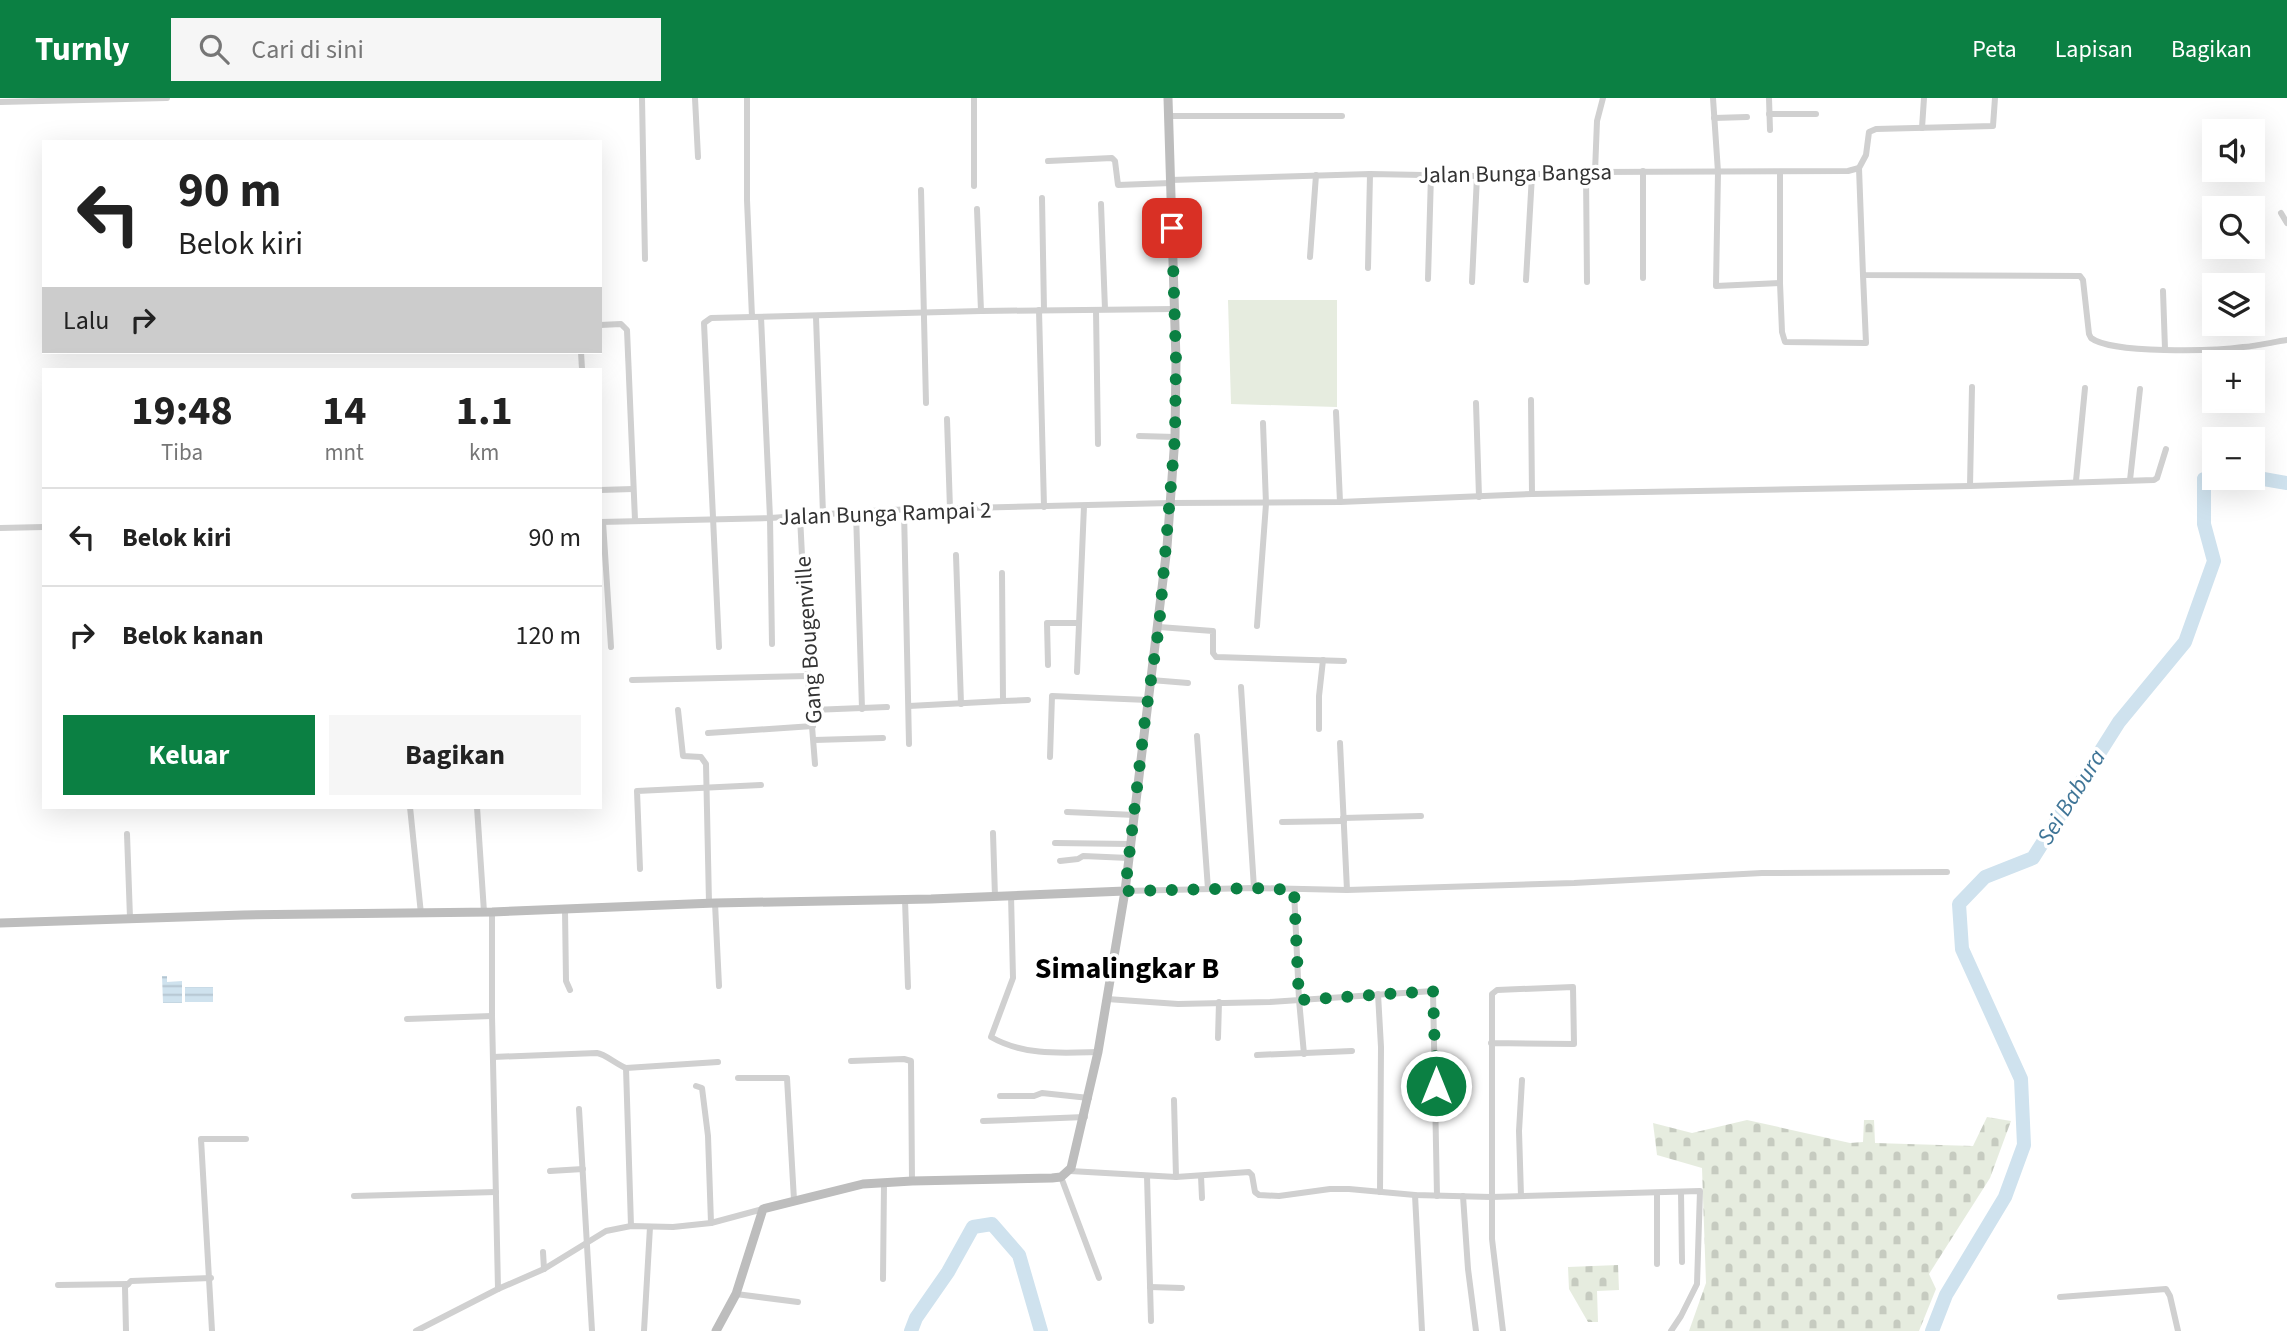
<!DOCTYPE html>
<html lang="id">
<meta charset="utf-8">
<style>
:root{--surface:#fff;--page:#f6f6f6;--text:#222;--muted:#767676;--line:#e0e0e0;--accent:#0b8043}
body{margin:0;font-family:"Source Sans 3",sans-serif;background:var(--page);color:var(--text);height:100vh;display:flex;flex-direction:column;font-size:26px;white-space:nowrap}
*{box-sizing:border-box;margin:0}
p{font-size:23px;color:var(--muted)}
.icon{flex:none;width:38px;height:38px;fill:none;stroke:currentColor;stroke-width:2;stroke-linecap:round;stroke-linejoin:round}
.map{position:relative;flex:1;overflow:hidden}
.side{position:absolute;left:42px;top:270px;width:560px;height:441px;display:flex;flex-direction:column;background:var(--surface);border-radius:0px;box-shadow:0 7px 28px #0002}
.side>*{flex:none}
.banner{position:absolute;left:42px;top:42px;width:560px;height:214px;border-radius:0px;box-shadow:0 7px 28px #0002;background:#fff;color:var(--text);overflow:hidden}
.fabs{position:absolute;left:2202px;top:21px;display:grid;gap:14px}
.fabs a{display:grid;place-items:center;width:63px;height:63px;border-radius:0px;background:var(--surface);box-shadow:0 7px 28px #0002;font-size:35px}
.pin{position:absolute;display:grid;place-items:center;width:60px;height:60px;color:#fff;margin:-30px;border-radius:14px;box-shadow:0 4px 10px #0006}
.me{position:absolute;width:77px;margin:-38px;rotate:0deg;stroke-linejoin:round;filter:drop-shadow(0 0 5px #0008)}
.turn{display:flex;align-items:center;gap:24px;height:147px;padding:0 21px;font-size:32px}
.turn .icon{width:91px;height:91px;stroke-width:2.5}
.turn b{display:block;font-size:49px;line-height:60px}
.then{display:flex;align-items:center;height:66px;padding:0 21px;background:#0003;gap:14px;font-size:26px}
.eta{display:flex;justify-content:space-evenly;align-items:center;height:119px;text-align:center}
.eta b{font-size:42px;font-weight:700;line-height:49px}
.cta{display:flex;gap:14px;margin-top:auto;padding:14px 21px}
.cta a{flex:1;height:80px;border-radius:0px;background:var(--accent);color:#fff;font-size:28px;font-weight:700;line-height:80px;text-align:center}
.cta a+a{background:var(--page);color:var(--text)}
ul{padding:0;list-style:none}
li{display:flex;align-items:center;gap:21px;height:98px;padding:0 21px;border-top:2px solid var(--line)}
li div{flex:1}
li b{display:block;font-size:26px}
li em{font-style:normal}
header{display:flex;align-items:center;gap:42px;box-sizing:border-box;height:98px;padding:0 35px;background:var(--accent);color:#fff}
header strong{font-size:33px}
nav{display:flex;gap:38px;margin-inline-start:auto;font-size:24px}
.search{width:490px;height:63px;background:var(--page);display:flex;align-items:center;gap:18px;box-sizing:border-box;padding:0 24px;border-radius:0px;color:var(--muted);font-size:26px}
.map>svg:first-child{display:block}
.green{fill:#e6ecdf}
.cemetery{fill:url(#cemetery-stones)}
.water{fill:url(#water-rules)}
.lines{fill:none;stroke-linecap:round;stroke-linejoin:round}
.river{stroke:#cfe2ee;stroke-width:14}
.street{stroke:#d0d0d0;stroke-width:6}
.secondary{stroke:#bdbdbd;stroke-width:9}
.route{stroke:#0b8043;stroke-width:12;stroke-dasharray:0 21.6}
.labels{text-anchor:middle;stroke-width:7;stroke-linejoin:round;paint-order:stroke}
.street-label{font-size:23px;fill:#333;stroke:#fff}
.water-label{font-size:24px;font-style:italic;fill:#3f7597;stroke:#fff}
.district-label{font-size:30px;font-weight:bold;fill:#000;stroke:#fff}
</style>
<header>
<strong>Turnly</strong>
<div class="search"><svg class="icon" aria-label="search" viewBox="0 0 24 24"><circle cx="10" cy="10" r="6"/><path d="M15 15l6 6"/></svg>Cari di sini</div>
<nav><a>Peta</a><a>Lapisan</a><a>Bagikan</a></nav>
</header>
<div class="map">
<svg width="2287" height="1233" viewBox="0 0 2287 1233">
<defs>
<pattern id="cemetery-stones" width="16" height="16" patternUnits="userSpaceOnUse" patternTransform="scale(1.75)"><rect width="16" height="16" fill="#e6ecdf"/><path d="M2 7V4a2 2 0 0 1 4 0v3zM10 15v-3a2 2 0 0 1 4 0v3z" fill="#c6cbc0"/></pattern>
<pattern id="water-rules" width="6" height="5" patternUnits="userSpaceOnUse" patternTransform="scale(1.75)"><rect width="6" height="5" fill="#cfe2ee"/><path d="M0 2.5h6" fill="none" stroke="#b2c2cd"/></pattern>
</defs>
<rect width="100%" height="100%" fill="#fff"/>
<polygon class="green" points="1228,202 1337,202 1337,309 1231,306"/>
<g class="cemetery">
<polygon points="1987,1019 2011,1023 1990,1080 1929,1176 1936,1191 1919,1233 1689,1233 1706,1185 1702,1070 1657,1057 1653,1025 1692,1035 1747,1022 1850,1045 1863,1044 1864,1022 1874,1022 1875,1045 1973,1048"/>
<polygon points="1618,1167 1619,1192 1597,1193 1598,1224 1588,1224 1569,1191 1568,1169"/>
</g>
<g class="water">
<polygon points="162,878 167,878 167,884 182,883 182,905 163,905"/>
<rect x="185" y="889" width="28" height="15"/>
</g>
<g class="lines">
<g class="river">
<polyline points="2252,379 2287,385"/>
<polyline points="911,1233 916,1220 948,1174 973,1129 992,1126 1019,1157 1041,1233"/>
<polyline points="1932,1233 1946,1197 2005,1099 2024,1047 2021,981 1962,851 1959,806 1985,779 2033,760 2119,624 2185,544 2214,463 2204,426 2204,381 2214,379"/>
</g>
<g class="street">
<polyline points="642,0 645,161"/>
<polyline points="695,0 698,59"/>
<polyline points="747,0 747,102 752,219 981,213 1175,211"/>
<polyline points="974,0 974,88"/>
<polyline points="1713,0 1718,74 1716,188 1780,185"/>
<polyline points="1769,0 1770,32"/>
<path d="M 1995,0 L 1993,28 L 1876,31 L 1869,34 L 1866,57 L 1859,70 L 1863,177 L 2080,178 L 2083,182 L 2089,236 L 2091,240 C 2112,256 2215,253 2243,249 C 2258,248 2273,244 2287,242"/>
<polyline points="0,4 167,0"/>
<polyline points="1769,16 1816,16"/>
<polyline points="1169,18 1342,18"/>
<polyline points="1714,20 1747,19"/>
<polyline points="1922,30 1924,0"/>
<polyline points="1048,63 1112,60 1115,63 1118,87 1171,85"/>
<polyline points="1643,73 1643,180"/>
<polyline points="1595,74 1597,23 1603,0"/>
<polyline points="1780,74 1780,185 1782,234 1785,244 1866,245 1863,177"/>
<polyline points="1586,75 1587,184"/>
<polyline points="1170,82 1370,76 1477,78 1595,74 1848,73 1859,70"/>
<polyline points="921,92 926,305"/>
<polyline points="1042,100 1044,212"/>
<polyline points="1101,106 1105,211"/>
<polyline points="977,111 981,213"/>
<polyline points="2281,115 2287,125"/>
<polyline points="1310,159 1316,77"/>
<polyline points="1368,170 1370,76"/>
<polyline points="1428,181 1431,77"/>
<polyline points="1526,182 1532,77"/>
<polyline points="1472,184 1477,78"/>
<polyline points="2163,193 2165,251"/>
<polyline points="1039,212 1044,409"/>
<polyline points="1096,212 1098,346"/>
<polyline points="761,219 770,420 772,546"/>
<polyline points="816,219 823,416"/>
<polyline points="600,227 621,226 627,232 635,422"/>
<polyline points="581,254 582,271"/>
<polyline points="1531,302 1532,396"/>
<polyline points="1476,305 1479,399"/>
<polyline points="1336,314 1340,404"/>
<polyline points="947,321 950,411"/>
<polyline points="1139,338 1175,339"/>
<polyline points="2130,382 2140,291"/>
<polyline points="2076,383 2085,290"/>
<polyline points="1970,388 1972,289"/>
<polyline points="600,392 633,391"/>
<polyline points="904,412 909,646"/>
<polyline points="856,414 862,611"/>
<polyline points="800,418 808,578 815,666"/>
<polyline points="600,424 770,420 886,412 1170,405 1340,404 1532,396 1970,388 2154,382 2157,380 2166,351"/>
<polyline points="603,424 611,549"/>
<polyline points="0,430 44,429"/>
<polyline points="956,457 961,606"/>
<polyline points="1257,528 1266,406 1263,325"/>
<polyline points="1159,529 1213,533 1213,555 1216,559 1344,563"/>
<polyline points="719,549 704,225 711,220 752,219"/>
<polyline points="1048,567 1047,525 1079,525"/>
<polyline points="1077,574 1084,408"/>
<polyline points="632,582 808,578"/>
<polyline points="1151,582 1188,585"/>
<polyline points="1241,589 1254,790"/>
<polyline points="1003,603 1028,602"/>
<polyline points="909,608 1003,603 1002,475"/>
<polyline points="678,612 683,658 701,659 706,666 709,805"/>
<polyline points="812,612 887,609"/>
<polyline points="1319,631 1319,598 1323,562"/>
<polyline points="708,635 813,628"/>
<polyline points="1197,638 1208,791"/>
<polyline points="814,642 883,640"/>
<polyline points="1340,645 1347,792"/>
<polyline points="1050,659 1052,598 1148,602"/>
<polyline points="410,709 421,816"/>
<polyline points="477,709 484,814"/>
<polyline points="1067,714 1135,717"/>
<polyline points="1343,720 1421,718"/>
<polyline points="1282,724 1344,723"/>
<polyline points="993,735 995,799"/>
<polyline points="127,736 130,820"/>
<polyline points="1055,745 1131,746"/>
<polyline points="1060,763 1078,761 1083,758 1129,760"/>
<polyline points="640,771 637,693 761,687"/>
<polyline points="1294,792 1299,902 1304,956"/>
<polyline points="1125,793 1254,790 1347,792 1574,785 1762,775 1947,774"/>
<path d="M 1011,797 L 1013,880 L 991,939 C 1024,958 1062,955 1098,954"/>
<polyline points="905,802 908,889"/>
<polyline points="715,805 719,888"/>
<polyline points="565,812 566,883 570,892"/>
<polyline points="492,814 492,918 498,1191"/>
<polyline points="1378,896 1381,949 1380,1094"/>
<polyline points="1107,901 1178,906 1270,904 1433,893 1437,1098"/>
<polyline points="407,921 492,918"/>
<polyline points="1218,940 1219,904"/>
<polyline points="1491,945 1574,946 1573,889 1497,892 1492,896 1492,1141 1503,1233"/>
<polyline points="1257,957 1352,953"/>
<path d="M 493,959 L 597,955 C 605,956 616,966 626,970 L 718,964"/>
<polyline points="851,963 904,961 911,963 912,1083"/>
<polyline points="626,970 631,1128"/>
<polyline points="738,980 787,980 794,1102"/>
<polyline points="696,988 702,990 708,1038 711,1125"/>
<polyline points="1000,998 1034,998 1042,995 1089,1000"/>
<polyline points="1174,1002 1176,1079"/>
<polyline points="579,1011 592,1233"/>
<polyline points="983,1023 1085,1019"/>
<polyline points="550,1073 583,1071"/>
<polyline points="1070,1073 1176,1079 1249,1074 1252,1077 1255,1094 1259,1097 1279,1098 1330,1091 1349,1091 1415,1097 1491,1099 1700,1093 1697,1186 1681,1218 1671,1233"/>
<polyline points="1147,1078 1151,1223"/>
<polyline points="1201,1078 1202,1100"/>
<polyline points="1061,1079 1099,1180"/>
<polyline points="1681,1094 1682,1164"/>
<polyline points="1657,1096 1657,1166"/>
<polyline points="1415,1097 1422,1233"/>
<polyline points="354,1098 496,1094"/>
<polyline points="1463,1098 1468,1171 1476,1233"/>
<polyline points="1521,1098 1519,1033 1522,982"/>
<polyline points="543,1154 544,1171"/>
<polyline points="883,1181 884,1085"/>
<polyline points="58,1187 128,1186"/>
<polyline points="1150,1189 1182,1190"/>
<polyline points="736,1196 798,1204"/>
<polyline points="2060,1199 2166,1191 2170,1198 2178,1233"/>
<polyline points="126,1233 125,1189 131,1183 211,1180"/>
<polyline points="212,1233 201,1041 246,1041"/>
<polyline points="416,1233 498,1191 544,1171 606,1133 631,1128 673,1129 711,1125 763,1111"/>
<polyline points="644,1233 650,1129"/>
</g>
<g class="secondary">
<polyline points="0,825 243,817 492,814 715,805 931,801 1125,793"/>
<polyline points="716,1233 736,1196 763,1111 863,1086 912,1083 1052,1080 1061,1079 1071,1070 1098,954 1125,793 1167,449 1175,339 1176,262 1168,0"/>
</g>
</g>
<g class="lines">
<polyline class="route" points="1172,130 1176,262 1175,339 1159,529 1145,621 1125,793 1254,790 1294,792 1299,902 1433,893 1436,988"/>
</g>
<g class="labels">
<g class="street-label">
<text transform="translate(1515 75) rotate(-1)" y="8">Jalan Bunga Bangsa</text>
<text transform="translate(885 415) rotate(-2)" y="8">Jalan Bunga Rampai 2</text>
<text transform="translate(808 542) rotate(-94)" y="8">Gang Bougenville</text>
</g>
<g class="water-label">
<text transform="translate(2071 699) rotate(-58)" y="8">Sei Babura</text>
</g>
<g class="district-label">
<text x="1127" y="880">Simalingkar B</text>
</g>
</g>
</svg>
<div class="fabs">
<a><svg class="icon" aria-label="sound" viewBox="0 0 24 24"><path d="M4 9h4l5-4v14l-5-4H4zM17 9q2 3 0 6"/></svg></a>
<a><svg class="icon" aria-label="search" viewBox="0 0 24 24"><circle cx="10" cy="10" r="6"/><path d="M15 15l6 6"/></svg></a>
<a><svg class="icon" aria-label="layers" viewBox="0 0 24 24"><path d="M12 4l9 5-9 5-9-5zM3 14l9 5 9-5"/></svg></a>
<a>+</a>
<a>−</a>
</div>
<div class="pin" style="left:1172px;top:130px;background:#d93025"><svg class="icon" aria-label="arrive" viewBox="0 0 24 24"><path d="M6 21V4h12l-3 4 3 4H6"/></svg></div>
<svg class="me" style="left:1436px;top:988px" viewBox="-20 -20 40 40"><circle r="17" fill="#0b8043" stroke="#fff" stroke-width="3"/><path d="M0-11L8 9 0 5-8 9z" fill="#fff"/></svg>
<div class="banner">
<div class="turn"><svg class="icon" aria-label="left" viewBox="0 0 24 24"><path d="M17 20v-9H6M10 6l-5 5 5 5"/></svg><div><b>90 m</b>Belok kiri</div></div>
<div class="then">Lalu<svg class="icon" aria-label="right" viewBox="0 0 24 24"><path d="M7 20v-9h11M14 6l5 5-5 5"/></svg></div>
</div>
<section class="side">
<div class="eta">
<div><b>19:48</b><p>Tiba</p></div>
<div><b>14</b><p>mnt</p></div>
<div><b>1.1</b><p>km</p></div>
</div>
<ul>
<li><svg class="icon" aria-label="left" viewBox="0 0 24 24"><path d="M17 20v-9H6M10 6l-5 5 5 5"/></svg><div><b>Belok kiri</b></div><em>90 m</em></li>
<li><svg class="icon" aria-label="right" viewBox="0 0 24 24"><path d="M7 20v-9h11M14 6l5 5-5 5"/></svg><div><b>Belok kanan</b></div><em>120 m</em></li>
</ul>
<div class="cta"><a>Keluar</a><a>Bagikan</a></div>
</section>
</div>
